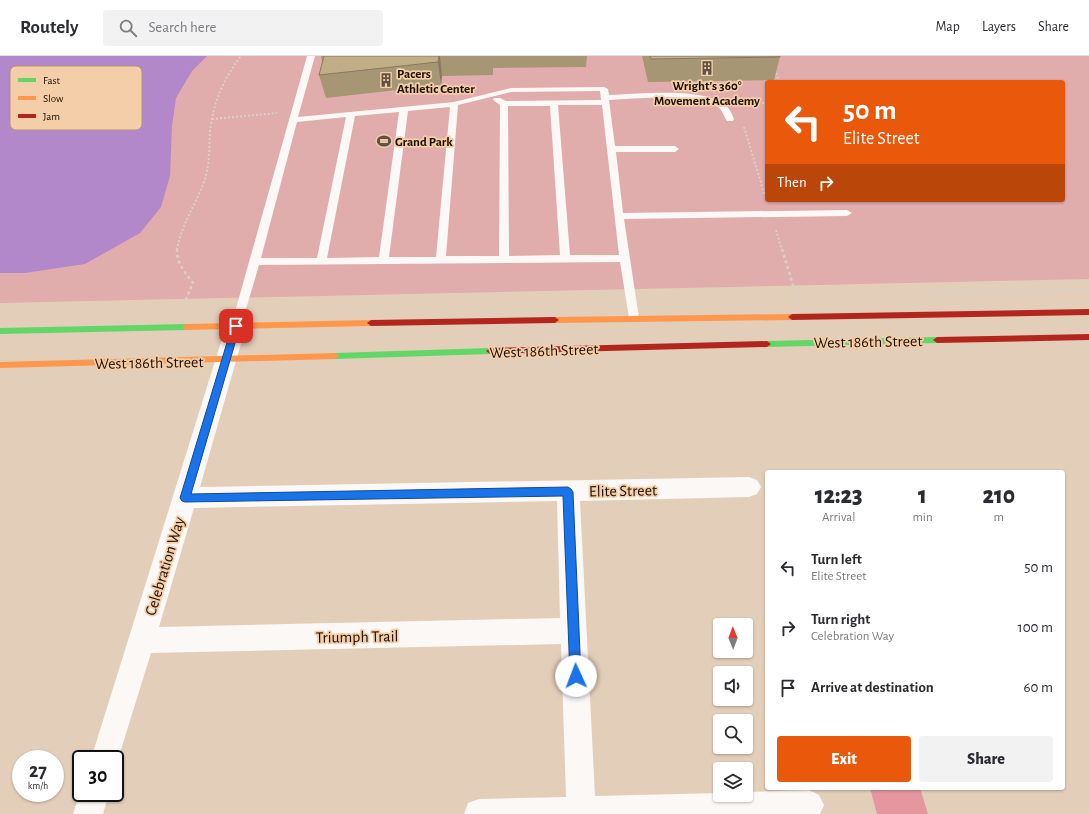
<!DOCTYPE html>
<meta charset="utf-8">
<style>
:root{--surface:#fff;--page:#f2f2f3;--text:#2b2b33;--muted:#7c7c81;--line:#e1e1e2;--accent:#ea580c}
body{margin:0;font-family:"Alegreya Sans",sans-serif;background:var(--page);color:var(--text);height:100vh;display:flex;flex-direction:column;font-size:15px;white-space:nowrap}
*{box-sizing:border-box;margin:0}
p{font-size:13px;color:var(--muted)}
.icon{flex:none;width:22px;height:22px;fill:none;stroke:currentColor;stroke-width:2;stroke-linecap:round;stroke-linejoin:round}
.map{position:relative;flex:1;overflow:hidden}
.sheet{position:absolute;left:765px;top:414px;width:300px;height:320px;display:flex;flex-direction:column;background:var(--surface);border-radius:4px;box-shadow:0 1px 3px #0004}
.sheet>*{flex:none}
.top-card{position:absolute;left:765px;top:24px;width:300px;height:122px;border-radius:4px;box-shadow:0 1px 3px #0004;background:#ea580c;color:#fff;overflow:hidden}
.needle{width:26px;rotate:359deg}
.controls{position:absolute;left:713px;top:562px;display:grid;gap:8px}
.controls a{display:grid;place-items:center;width:40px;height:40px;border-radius:4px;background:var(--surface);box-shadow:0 1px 3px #0004;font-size:20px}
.speed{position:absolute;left:12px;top:694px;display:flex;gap:8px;font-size:20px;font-weight:700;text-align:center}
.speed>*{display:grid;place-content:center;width:52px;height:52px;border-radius:50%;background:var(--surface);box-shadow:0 1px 3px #0004;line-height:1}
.speed small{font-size:10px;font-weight:400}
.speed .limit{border:2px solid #111;border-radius:6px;background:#fff;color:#111}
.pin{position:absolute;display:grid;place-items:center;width:34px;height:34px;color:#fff;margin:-17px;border-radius:8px;box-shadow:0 2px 6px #0006}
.me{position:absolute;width:44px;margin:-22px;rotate:358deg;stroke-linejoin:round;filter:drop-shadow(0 0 3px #0008)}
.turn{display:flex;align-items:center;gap:14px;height:84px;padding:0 12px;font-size:18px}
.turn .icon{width:52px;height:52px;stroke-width:2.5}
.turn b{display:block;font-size:28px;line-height:34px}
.then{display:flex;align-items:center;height:38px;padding:0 12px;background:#0003;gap:8px;font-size:15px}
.eta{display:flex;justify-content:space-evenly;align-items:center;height:68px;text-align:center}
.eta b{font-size:24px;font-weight:800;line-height:28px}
.primary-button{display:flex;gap:8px;margin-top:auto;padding:8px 12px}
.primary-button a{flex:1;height:46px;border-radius:4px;background:var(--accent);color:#fff;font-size:16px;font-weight:800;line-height:46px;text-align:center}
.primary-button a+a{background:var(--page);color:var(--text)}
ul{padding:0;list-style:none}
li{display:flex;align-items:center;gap:12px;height:60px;padding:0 12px}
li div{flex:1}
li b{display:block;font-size:15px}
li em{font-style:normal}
header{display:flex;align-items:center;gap:24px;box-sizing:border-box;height:56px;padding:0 20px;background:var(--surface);border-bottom:1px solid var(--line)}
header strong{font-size:19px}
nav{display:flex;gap:22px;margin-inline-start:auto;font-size:14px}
.search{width:280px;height:36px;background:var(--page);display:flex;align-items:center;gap:10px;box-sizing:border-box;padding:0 14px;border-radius:4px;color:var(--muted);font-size:15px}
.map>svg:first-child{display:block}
.green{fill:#e0acac;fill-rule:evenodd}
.forest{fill:#e5969f}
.water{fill:#b388ca}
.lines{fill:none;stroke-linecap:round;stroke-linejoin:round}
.path-far1{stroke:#d8d1ca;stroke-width:2;stroke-dasharray:2 2;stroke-linecap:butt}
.path{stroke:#d8d1ca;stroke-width:2.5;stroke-dasharray:3 3;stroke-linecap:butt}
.lane{fill:#fbf8f5;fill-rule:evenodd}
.street{fill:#fbf8f5;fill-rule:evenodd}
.fast{fill:#63d668;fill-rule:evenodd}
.slow{fill:#ff974d;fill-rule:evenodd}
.jam{fill:#b3261e;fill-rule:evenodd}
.wall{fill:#a69674}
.shaded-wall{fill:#877a5e}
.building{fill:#c1ae87;stroke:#877a5e}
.route{fill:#1a73e8;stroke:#114b97}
.labels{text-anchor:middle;stroke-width:3.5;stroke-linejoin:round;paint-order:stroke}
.far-poi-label{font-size:13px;font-weight:bold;fill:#1c0f03;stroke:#f4cea9;text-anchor:start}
.street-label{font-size:16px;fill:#1c0f03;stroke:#f4cea9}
.key{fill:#f4cea9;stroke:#b39577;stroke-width:1}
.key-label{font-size:11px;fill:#1c0f03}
</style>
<header>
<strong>Routely</strong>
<div class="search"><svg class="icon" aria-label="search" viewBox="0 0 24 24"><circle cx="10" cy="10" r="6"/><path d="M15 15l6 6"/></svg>Search here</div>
<nav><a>Map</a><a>Layers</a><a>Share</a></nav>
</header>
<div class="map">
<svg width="1089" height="758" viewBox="0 0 1089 758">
<rect width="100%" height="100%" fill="#e3ceba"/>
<path class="green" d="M 0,0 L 1089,0 L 1089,223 L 0,247 ZM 767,26 L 1063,26 L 1063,144 L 767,144 Z"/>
<polygon class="forest" points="870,732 920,732 928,758 877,758"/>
<polygon class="water" points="0,0 207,0 192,15 176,42 172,70 170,120 161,151 140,177 85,208 25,217 0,217"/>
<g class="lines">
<g class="path-far1">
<polyline points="775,13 779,26"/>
<polyline points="742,47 767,47"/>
<polyline points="212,63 277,57"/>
<polyline points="744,71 766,143"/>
<polyline points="776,174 782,194"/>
<path d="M 177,194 C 181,168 197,147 205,123 C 210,107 209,91 210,75 C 213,47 224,22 241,0"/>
</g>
<g class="path">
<path d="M 177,193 C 176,206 185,217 193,227 L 182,252"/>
<polyline points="782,193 796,239"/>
<polyline points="936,236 1089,234"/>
</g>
<path class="lane" d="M 307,0 L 315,0 L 298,61 L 454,46 L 511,32 L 604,31 L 608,33 L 609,39 C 637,38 701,31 724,48 C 729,51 732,58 734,63 L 733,65 L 727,65 C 724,61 723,55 719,52 C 700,36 634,43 609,44 L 615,90 L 675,90 L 679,93 L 675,96 L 616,96 L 623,157 L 847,154 L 852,157 L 847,160 L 624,163 L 639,262 L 638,265 L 630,265 L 629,262 L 620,206 L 259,209 L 241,270 L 240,273 L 232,273 L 231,270 ZM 600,35 L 601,44 L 506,45 L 500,42 L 494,42 L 493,44 L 500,49 L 499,200 L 446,200 L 458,49 L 511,36 ZM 558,49 L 602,49 L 619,199 L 570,199 ZM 508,50 L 550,50 L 560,199 L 509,200 ZM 450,51 L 436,201 L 389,201 L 408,55 ZM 399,56 L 379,201 L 327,202 L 355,60 ZM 346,61 L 317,202 L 261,202 L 297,66 Z"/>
<g class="street">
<path d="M 236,263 L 243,265 L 246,270 L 200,431 L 749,421 L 757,424 L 761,431 L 757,438 L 749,441 L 580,445 L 595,740 L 720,737 L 720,739 L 746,739 L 746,736 L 809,734 L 819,739 L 824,749 L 820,758 L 464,758 L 468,747 L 479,743 L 566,741 L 561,588 L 151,597 L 115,713 L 115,703 L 91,703 L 226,270 L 229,265 ZM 557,445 L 560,562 L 159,571 L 194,452 Z"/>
<polygon points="81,733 81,737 109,737 103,758 73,758"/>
</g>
<g class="fast">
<polygon points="186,268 190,271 186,274 0,278 0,272"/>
<polygon points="937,281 941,284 937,287 767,291 763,288 767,285"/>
<polygon points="490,292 494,295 490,298 335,303 331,300 335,297"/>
</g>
<g class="slow">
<polygon points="792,258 796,261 792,264 555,267 551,264 555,261"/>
<polygon points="371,264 375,267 371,270 186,274 182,271 186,268"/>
<polygon points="335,297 339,300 335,303 0,312 0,306"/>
</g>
<g class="jam">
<polygon points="1089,253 1089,259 792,264 788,261 792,258"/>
<polygon points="555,261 559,264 555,267 371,270 367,267 371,264"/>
<polygon points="1089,278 1089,284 937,287 933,284 937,281"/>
<polygon points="767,285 771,288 767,291 490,298 486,295 490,292"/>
</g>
</g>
<g class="wall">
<polygon points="321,0 587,0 586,11 493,12 493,19 442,20 441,29 326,42 319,19 323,7"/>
<polygon points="642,0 780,0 780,1 774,24 648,26"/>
</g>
<polygon class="shaded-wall" points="439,0 440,0 442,20 441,29 438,6"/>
<g class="building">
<polygon points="324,0 439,0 438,6 319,19"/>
<polygon points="650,0 780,0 780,1 651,3"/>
</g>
<polygon class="route" points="236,267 240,270 191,438 568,431 571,433 573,436 581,620 580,624 576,626 572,624 570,620 563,440 185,446 182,445 180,442 232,270"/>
<defs>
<symbol id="building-bare" viewBox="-9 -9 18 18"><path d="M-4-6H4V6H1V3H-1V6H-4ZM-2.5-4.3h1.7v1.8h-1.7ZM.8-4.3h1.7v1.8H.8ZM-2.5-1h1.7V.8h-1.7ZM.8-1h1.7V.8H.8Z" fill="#625243" stroke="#f4cea9" stroke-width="2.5" paint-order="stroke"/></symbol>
<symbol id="stadium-bare" viewBox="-9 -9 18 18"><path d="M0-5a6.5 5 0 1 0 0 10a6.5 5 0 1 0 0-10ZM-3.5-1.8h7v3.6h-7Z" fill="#625243" stroke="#f4cea9" stroke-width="2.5" paint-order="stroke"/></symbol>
</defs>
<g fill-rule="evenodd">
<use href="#building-bare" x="697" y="2" width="20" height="20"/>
<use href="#building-bare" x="376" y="14" width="20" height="20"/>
<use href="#stadium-bare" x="374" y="75" width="20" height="20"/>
</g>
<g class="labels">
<g class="far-poi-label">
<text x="397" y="22">Pacers<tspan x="397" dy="15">Athletic Center</tspan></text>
<text x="707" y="34" text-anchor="middle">Wright's 360°<tspan x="707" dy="15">Movement Academy</tspan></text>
<text x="395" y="90">Grand Park</text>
</g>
<g class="street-label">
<text transform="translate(868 285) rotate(-1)" y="6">West 186th Street</text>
<text transform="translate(544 294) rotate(-2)" y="6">West 186th Street</text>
<text transform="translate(149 306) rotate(-1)" y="6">West 186th Street</text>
<text transform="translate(623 434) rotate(-1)" y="6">Elite Street</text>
<text transform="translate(164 510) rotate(-73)" y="6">Celebration Way</text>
<text transform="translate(357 580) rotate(-1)" y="6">Triumph Trail</text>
</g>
</g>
<rect x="10" y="10" width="132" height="64" rx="6" class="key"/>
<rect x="18" y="22" width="18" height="4" fill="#63d668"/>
<rect x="18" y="40" width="18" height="4" fill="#ff974d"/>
<rect x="18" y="58" width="18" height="4" fill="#b3261e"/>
<g class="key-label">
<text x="43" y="28">Fast</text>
<text x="43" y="46">Slow</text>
<text x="43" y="64">Jam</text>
</g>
</svg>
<div class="controls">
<a><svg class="needle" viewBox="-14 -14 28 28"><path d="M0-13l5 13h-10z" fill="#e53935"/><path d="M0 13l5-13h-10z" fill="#7c7c81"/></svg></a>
<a><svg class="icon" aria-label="sound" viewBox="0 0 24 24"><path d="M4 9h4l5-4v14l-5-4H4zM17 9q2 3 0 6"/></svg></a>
<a><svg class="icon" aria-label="search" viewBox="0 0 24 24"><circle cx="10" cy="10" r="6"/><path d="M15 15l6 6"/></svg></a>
<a><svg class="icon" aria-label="layers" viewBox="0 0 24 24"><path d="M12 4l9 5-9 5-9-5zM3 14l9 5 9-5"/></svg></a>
</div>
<div class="speed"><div>27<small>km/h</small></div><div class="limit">30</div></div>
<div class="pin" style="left:236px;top:270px;background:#d93025"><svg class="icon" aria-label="arrive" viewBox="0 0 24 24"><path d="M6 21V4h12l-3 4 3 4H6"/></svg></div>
<svg class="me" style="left:576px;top:620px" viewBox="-20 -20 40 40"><circle r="19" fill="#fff"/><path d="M0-13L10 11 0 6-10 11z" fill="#1a73e8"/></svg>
<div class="top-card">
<div class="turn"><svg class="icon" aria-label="left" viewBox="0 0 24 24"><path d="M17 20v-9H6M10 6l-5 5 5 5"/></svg><div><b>50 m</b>Elite Street</div></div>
<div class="then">Then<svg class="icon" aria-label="right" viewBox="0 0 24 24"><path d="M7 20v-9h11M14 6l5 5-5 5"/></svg></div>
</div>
<section class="sheet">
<div class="eta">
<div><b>12:23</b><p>Arrival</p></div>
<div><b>1</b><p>min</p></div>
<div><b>210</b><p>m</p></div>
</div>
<ul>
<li><svg class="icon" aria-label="left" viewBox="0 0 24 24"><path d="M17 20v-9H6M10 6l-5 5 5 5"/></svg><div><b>Turn left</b><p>Elite Street</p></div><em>50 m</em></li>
<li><svg class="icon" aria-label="right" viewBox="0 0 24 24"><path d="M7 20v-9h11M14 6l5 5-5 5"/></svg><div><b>Turn right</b><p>Celebration Way</p></div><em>100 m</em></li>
<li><svg class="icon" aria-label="arrive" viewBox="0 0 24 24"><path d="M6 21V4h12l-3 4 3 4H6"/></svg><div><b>Arrive at destination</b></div><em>60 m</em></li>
</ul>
<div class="primary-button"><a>Exit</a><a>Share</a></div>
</section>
</div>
